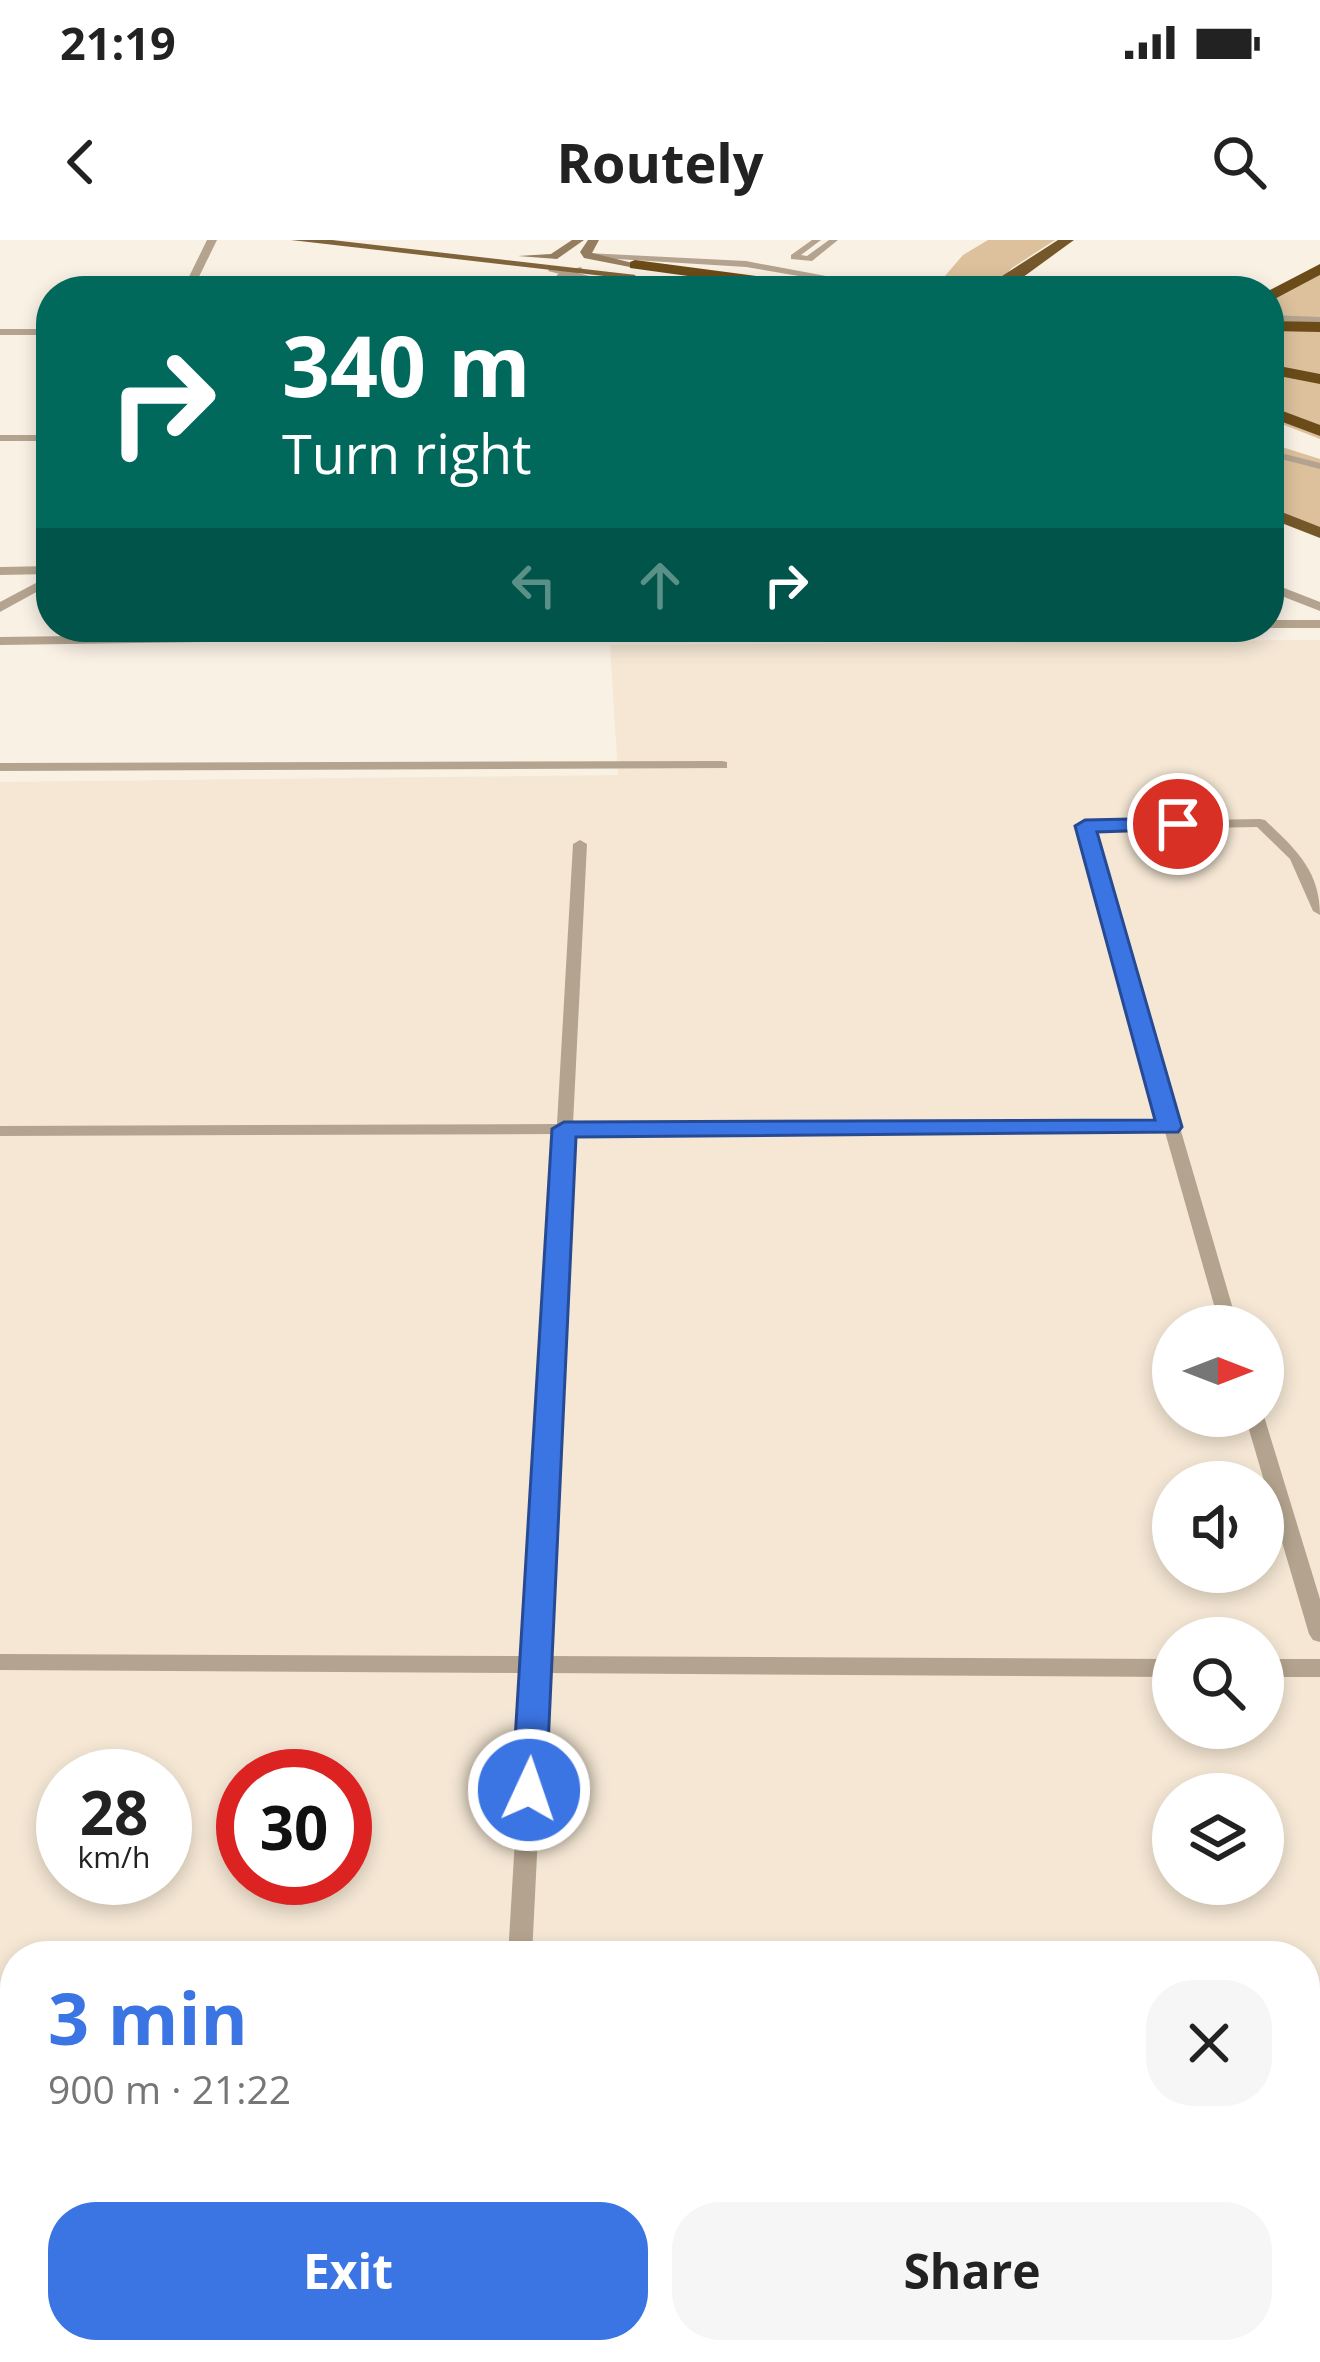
<!DOCTYPE html>
<meta charset="utf-8">
<style>
:root{--surface:#fff;--page:#f6f6f6;--text:#222;--muted:#767676;--accent:#3b74e3}
body{margin:0;font-family:"Open Sans",sans-serif;background:var(--page);color:var(--text);height:100vh;display:flex;flex-direction:column;font-size:45px;white-space:nowrap}
*{box-sizing:border-box;margin:0}
p{font-size:39px;color:var(--muted)}
.icon{flex:none;width:66px;height:66px;fill:none;stroke:currentColor;stroke-width:2;stroke-linecap:round;stroke-linejoin:round}
.map{position:relative;flex:1;overflow:hidden}
.drawer{position:absolute;left:0px;top:1701px;width:1320px;height:423px;display:flex;flex-direction:column;background:var(--surface);border-radius:48px 48px 0 0;box-shadow:0 6px 18px #0003}
.drawer>*{flex:none}
.hud{position:absolute;left:36px;top:36px;width:1248px;height:366px;border-radius:48px;box-shadow:0 6px 18px #0003;background:#00695c;color:#fff;overflow:hidden}
.needle{width:78px;rotate:90deg}
.fabs{position:absolute;left:1152px;top:1065px;display:grid;gap:24px}
.fabs a{display:grid;place-items:center;width:132px;height:132px;border-radius:50%;background:var(--surface);box-shadow:0 6px 18px #0003;font-size:60px}
.speed{position:absolute;left:36px;top:1509px;display:flex;gap:24px;font-size:60px;font-weight:700;text-align:center}
.speed>*{display:grid;place-content:center;width:156px;height:156px;border-radius:50%;background:var(--surface);box-shadow:0 6px 18px #0003;line-height:1}
.speed small{font-size:30px;font-weight:400}
.speed .limit{border:18px solid #d22;background:#fff;color:#111}
.pin{position:absolute;display:grid;place-items:center;width:102px;height:102px;color:#fff;margin:-51px;border:6px solid #fff;border-radius:50%;box-shadow:0 3px 12px #0007}
.me{position:absolute;width:132px;margin:-66px;rotate:3deg;stroke-linejoin:round;filter:drop-shadow(0 0 9px #0008)}
.turn{display:flex;align-items:center;gap:42px;height:252px;padding:0 48px;font-size:54px}
.turn .icon{width:156px;height:156px;stroke-width:2.5}
.turn b{display:block;font-size:84px;line-height:102px}
.lanes{display:flex;align-items:center;height:114px;padding:0 48px;background:#0003;justify-content:center;gap:60px;direction:ltr}
.lanes .off{opacity:.35}
.round{display:grid;place-items:center;flex:none;width:126px;height:126px;border-radius:48px;background:var(--page)}
.headline{display:flex;align-items:center;justify-content:space-between;height:204px;padding:0 48px}
h1{font-size:72px;font-weight:700;line-height:90px;color:var(--accent)}
.action{display:flex;gap:24px;margin-top:auto;padding:24px 48px}
.action a{flex:1;height:138px;border-radius:48px;background:var(--accent);color:#fff;font-size:48px;font-weight:700;line-height:138px;text-align:center}
.action a+a{background:var(--page);color:var(--text)}
.status{display:flex;justify-content:space-between;align-items:center;height:84px;padding:0 60px;background:var(--surface);direction:ltr}
.status svg{height:33px;fill:currentColor}
header{display:flex;justify-content:space-between;align-items:center;height:156px;padding:0 48px;background:var(--surface);font-size:54px;font-weight:700}
.map>svg:first-child{display:block}
.built{fill:#f5e7d4;fill-rule:evenodd}
.green{fill:#dcc19c}
.lines{fill:none;stroke-linecap:round;stroke-linejoin:round}
.minor{fill:#b4a48f;fill-rule:evenodd}
.tertiary{fill:#b4a48f;fill-rule:evenodd}
.secondary{fill:#957e5f;fill-rule:evenodd}
.primary{fill:#7f633b;fill-rule:evenodd}
.trunk{fill:#75582a;fill-rule:evenodd}
.motorway{fill:#6b4c19;fill-rule:evenodd}
.route{fill:#3b74e3;stroke:#264b94;stroke-width:3}
</style>
<div class="status"><b>21:19</b><svg viewBox="0 0 49 12"><path d="M0 12V9h3v3zM5 12V6h3v6zM10 12V3h3v9zM15 12V0h3v12zM26 1h20v11H26zM47 4h2v5h-2z"/></svg></div>
<header><svg class="icon" aria-label="back" viewBox="0 0 24 24"><path d="M15 5l-7 7 7 7"/></svg>Routely<svg class="icon" aria-label="search" viewBox="0 0 24 24"><circle cx="10" cy="10" r="6"/><path d="M15 15l6 6"/></svg></header>
<div class="map">
<svg width="1320" height="2122" viewBox="0 0 1320 2122">
<rect width="100%" height="100%" fill="#faf1e5"/>
<path class="built" d="M 1320,400 L 1320,2122 L 0,2122 L 0,542 L 618,535 L 610,405 ZM 1173,1086 L 1263,1086 L 1263,1176 L 1173,1176 ZM 1173,1242 L 1263,1242 L 1263,1332 L 1173,1332 ZM 1173,1398 L 1263,1398 L 1263,1488 L 1173,1488 ZM 63,1536 L 165,1536 L 165,1638 L 63,1638 ZM 243,1536 L 345,1536 L 345,1638 L 243,1638 ZM 1173,1554 L 1263,1554 L 1263,1644 L 1173,1644 ZM 15,1716 L 1305,1716 L 1305,2109 L 15,2109 Z"/>
<g class="green">
<polygon points="988,0 1055,0 1012,28 991,51 932,51 963,15"/>
<polygon points="1320,35 1320,199 1269,179 1269,62"/>
<polygon points="1269,203 1320,219 1320,289 1269,267"/>
</g>
<g class="lines">
<g class="minor">
<polygon points="812,0 821,0 801,15 807,16 829,0 838,0 812,21 791,19 791,15"/>
<polygon points="587,13 746,21 906,51 887,51 746,27 584,17"/>
<polygon points="551,26 640,49 641,51 627,51 548,31"/>
<polygon points="1269,75 1320,77 1320,83 1269,81"/>
<polygon points="1269,210 1320,223 1320,229 1269,216"/>
<rect x="1269" y="380" width="51" height="8"/>
<polygon points="736,387 990,387 984,391 0,405 0,397"/>
<polygon points="722,521 727,522 727,528 0,531 0,523"/>
<path d="M 1260,579 L 1265,580 C 1295,609 1320,630 1320,675 L 1313,671 L 1290,619 L 1257,587 L 1093,590 L 1238,1086 L 1220,1086 L 1165,892 L 573,894 L 547,1416 L 1173,1419 L 1173,1437 L 546,1433 L 532,1716 L 508,1716 L 525,1433 L 0,1430 L 0,1414 L 526,1416 L 556,894 L 0,896 L 0,886 L 557,884 L 573,604 L 580,600 L 587,604 L 573,884 L 1162,882 L 1078,586 L 1085,582 Z"/>
<polygon points="1263,1173 1320,1359 1320,1402 1313,1400 1309,1394 1245,1176 1263,1176"/>
<rect x="1263" y="1419" width="57" height="18"/>
<rect x="0" y="2064" width="15" height="28"/>
<rect x="1305" y="2067" width="15" height="28"/>
<rect x="578" y="2109" width="28" height="13"/>
</g>
<g class="tertiary">
<polygon points="207,0 217,0 192,51 182,51"/>
<polygon points="581,27 584,32 566,36 553,51 542,51 560,32"/>
<rect x="0" y="89" width="51" height="6"/>
<rect x="0" y="195" width="51" height="6"/>
<polygon points="51,326 51,334 0,335 0,327"/>
<polygon points="51,335 51,344 0,372 0,362"/>
<polygon points="1269,342 1320,362 1320,371 1269,351"/>
</g>
<g class="secondary">
<polygon points="572,0 584,0 557,19 518,16 551,14"/>
<polygon points="588,0 599,0 592,13 641,25 635,28 584,18 580,12"/>
</g>
<polygon class="primary" points="291,0 332,0 636,35 630,39"/>
<g class="trunk">
<polygon points="1058,0 1074,0 1004,51 990,51 999,38"/>
<polygon points="1269,267 1320,287 1320,298 1269,278"/>
</g>
<g class="motorway">
<polygon points="635,20 832,46 840,51 796,51 630,28 630,22"/>
<polygon points="1320,24 1320,35 1269,62 1268,51"/>
<polygon points="1269,81 1320,82 1320,92 1269,91"/>
<polygon points="1269,124 1320,134 1320,144 1269,134"/>
<polygon points="1269,166 1320,185 1320,196 1269,177"/>
</g>
</g>
<polygon class="route" points="1178,578 1188,584 1185,589 1097,592 1182,887 1178,892 576,897 546,1550 541,1560 529,1564 517,1560 512,1550 552,889 564,882 1155,880 1075,586 1085,580"/>
</svg>
<div class="fabs">
<a><svg class="needle" viewBox="-14 -14 28 28"><path d="M0-13l5 13h-10z" fill="#e53935"/><path d="M0 13l5-13h-10z" fill="#767676"/></svg></a>
<a><svg class="icon" aria-label="sound" viewBox="0 0 24 24"><path d="M4 9h4l5-4v14l-5-4H4zM17 9q2 3 0 6"/></svg></a>
<a><svg class="icon" aria-label="search" viewBox="0 0 24 24"><circle cx="10" cy="10" r="6"/><path d="M15 15l6 6"/></svg></a>
<a><svg class="icon" aria-label="layers" viewBox="0 0 24 24"><path d="M12 4l9 5-9 5-9-5zM3 14l9 5 9-5"/></svg></a>
</div>
<div class="speed"><div>28<small>km/h</small></div><div class="limit">30</div></div>
<div class="pin" style="left:1178px;top:584px;background:#d93025"><svg class="icon" aria-label="arrive" viewBox="0 0 24 24"><path d="M6 21V4h12l-3 4 3 4H6"/></svg></div>
<svg class="me" style="left:529px;top:1550px" viewBox="-20 -20 40 40"><circle r="17" fill="#3b74e3" stroke="#fff" stroke-width="3"/><path d="M0-11L8 9 0 5-8 9z" fill="#fff"/></svg>
<div class="hud">
<div class="turn"><svg class="icon" aria-label="right" viewBox="0 0 24 24"><path d="M7 20v-9h11M14 6l5 5-5 5"/></svg><div><b>340 m</b>Turn right</div></div>
<div class="lanes"><svg class="icon off" aria-label="left" viewBox="0 0 24 24"><path d="M17 20v-9H6M10 6l-5 5 5 5"/></svg><svg class="icon off" aria-label="ahead" viewBox="0 0 24 24"><path d="M12 20V5M6 11l6-6 6 6"/></svg><svg class="icon" aria-label="right" viewBox="0 0 24 24"><path d="M7 20v-9h11M14 6l5 5-5 5"/></svg></div>
</div>
<section class="drawer">
<div class="headline"><div><h1>3 min</h1><p>900 m · 21:22</p></div><a class="round"><svg class="icon" aria-label="close" viewBox="0 0 24 24"><path d="M6 6l12 12M18 6L6 18"/></svg></a></div>
<div class="action"><a>Exit</a><a>Share</a></div>
</section>
</div>
